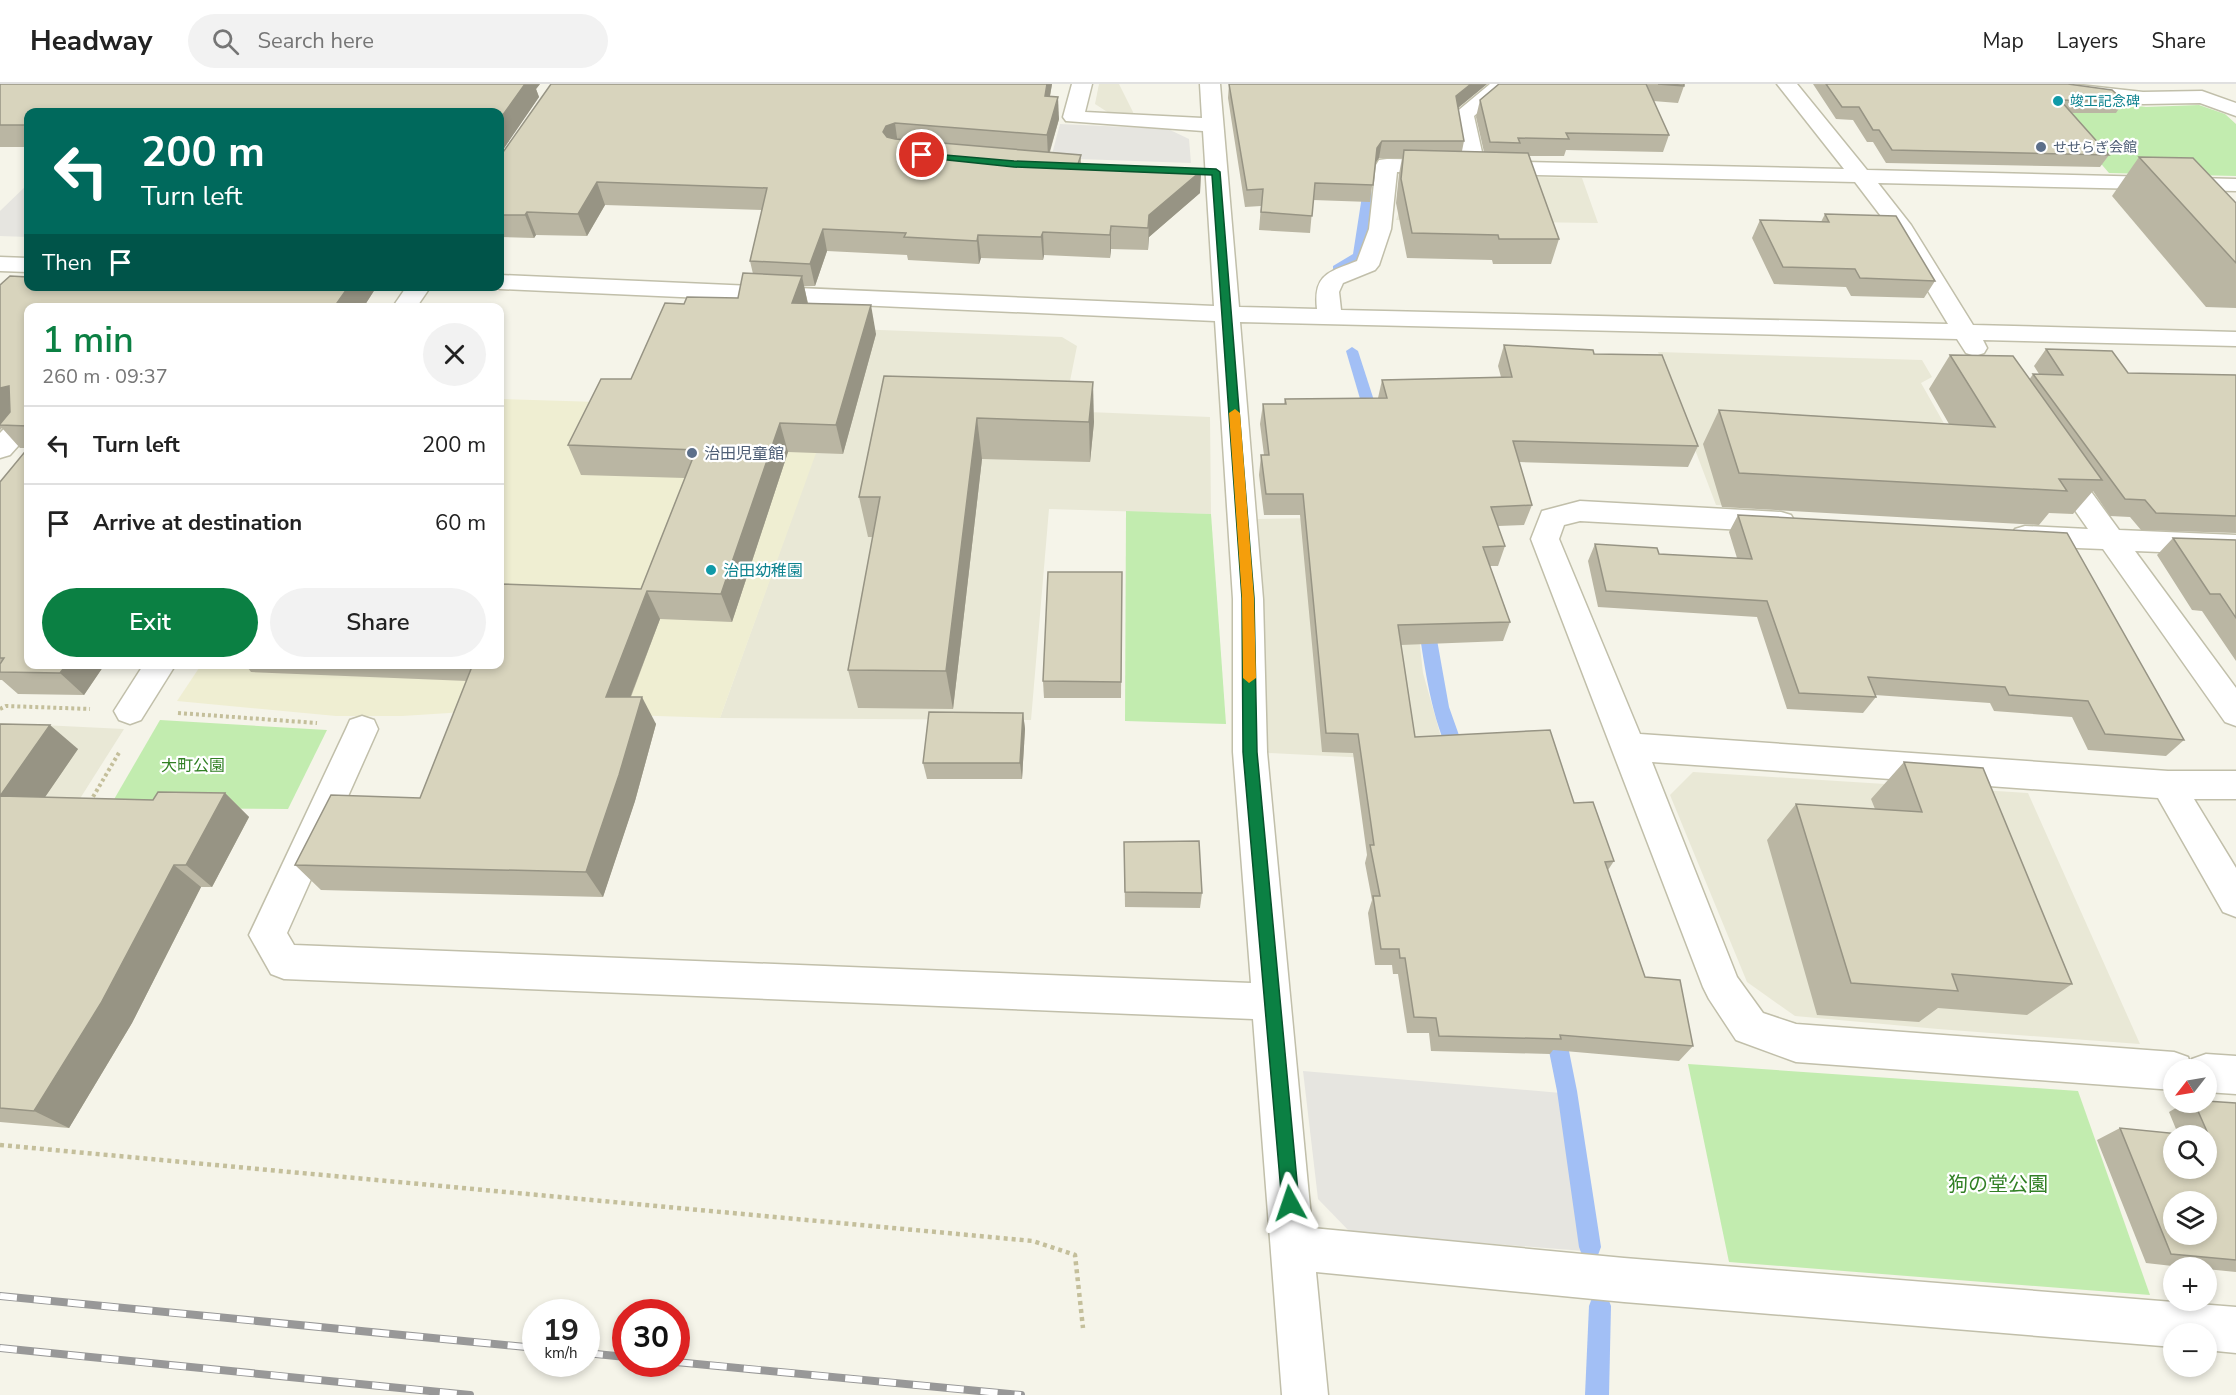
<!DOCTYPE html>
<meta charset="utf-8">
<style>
:root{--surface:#fff;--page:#f2f2f2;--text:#222;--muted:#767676;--line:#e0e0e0;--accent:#0b8043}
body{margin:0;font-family:"Nunito Sans","Noto Sans JP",sans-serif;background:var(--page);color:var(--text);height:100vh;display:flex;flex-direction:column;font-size:22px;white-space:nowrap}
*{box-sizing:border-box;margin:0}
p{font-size:20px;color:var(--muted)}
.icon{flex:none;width:33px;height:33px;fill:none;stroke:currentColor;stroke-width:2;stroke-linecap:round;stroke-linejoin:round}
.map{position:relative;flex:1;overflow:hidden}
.panel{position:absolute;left:24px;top:219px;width:480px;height:366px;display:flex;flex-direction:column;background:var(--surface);border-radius:12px;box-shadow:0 3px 9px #0003}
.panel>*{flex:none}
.hud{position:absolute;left:24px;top:24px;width:480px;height:183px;border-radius:12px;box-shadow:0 3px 9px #0003;background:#00695c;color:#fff;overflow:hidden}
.needle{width:39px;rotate:239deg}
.fabs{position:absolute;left:2163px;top:975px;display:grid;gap:12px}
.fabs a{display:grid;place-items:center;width:54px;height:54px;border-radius:50%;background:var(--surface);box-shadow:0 3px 9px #0003;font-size:30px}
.speed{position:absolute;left:522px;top:1215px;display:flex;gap:12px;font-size:30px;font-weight:700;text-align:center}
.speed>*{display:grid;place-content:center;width:78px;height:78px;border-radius:50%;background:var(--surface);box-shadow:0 3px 9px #0003;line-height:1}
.speed small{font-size:15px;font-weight:400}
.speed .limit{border:9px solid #d22;background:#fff;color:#111}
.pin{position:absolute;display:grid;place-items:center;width:51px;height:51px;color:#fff;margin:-26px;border:3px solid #fff;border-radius:50%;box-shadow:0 2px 6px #0007}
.me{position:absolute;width:66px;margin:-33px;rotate:355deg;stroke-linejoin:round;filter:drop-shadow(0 0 4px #0008)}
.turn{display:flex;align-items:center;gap:21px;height:126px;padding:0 18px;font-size:27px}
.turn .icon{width:78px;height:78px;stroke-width:2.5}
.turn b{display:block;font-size:42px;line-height:51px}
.then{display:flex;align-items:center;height:57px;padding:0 18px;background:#0003;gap:12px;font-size:22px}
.round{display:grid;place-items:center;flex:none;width:63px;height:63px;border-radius:32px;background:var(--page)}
.summary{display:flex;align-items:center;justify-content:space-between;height:102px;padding:0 18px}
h1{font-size:36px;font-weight:600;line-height:45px;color:var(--accent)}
.button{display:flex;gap:12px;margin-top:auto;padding:12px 18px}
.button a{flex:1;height:69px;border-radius:36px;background:var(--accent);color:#fff;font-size:24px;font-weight:600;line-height:69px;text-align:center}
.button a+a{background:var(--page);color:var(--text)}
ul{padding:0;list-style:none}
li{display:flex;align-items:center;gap:18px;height:78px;padding:0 18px;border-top:2px solid var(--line)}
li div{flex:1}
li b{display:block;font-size:22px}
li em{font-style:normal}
header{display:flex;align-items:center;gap:36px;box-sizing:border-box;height:84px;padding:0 30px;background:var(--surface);border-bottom:2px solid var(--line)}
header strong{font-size:28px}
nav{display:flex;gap:33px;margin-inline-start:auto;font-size:21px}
.search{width:420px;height:54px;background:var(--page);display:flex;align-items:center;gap:15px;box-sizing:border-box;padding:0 21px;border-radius:33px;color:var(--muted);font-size:22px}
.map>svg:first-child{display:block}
.residential{fill:#e9e8d6}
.education{fill:#efeed2}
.green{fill:#c2ecaf}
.parking{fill:#e6e5e0}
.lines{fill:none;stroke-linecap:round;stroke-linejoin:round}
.stream{fill:#a2bff5;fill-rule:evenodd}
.minor-casing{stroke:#c1bfaa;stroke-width:3}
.path-far1{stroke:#c4bf9b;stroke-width:4;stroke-dasharray:3 3;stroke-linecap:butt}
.path{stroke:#c4bf9b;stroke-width:4.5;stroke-dasharray:4 4;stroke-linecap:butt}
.minor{fill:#fff;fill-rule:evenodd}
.rail-casing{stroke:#989898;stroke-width:8}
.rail{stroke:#fff;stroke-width:6;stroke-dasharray:17;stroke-linecap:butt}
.wall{fill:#bab6a3;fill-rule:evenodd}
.shaded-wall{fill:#979484}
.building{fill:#d8d4bd;stroke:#979484;stroke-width:1.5;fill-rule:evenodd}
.route{fill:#0b8043;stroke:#07532c;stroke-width:1.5}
.slow{fill:#f59e0b}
.culture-dot{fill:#0f9aa8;stroke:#fff;stroke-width:2}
.service-dot{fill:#5c6f8a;stroke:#fff;stroke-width:2}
.labels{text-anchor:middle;stroke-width:4.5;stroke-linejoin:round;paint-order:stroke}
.far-culture-label{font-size:14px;fill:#0d838f;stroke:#fff;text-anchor:start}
.far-service-label{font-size:14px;fill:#4e5e75;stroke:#fff;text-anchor:start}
.service-label{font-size:16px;fill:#4e5e75;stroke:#fff;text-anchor:start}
.culture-label{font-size:16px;fill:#0d838f;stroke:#fff;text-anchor:start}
.park-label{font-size:16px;fill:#328025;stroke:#fff}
.near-park-label{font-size:20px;fill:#328025;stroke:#fff}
</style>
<header>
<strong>Headway</strong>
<div class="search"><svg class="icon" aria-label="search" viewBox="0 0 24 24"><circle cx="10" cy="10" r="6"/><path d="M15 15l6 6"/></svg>Search here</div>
<nav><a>Map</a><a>Layers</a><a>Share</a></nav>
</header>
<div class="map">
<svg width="2236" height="1311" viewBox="0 0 2236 1311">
<rect width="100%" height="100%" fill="#f5f4e9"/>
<g class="residential">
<polygon points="1099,0 1119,0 1134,30 1109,29 1095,20"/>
<polygon points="1411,90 1582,94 1598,139 1396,136 1411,96"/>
<polygon points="674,238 1062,253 1077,262 1064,327 1210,333 1211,430 1049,425 1031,636 720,634 831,325"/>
<polygon points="1658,268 1922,276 1932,293 1921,299 1999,436 1716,421"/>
<polygon points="1387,433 1415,517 1423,589 1448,678 1268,669 1258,435"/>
<polygon points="1,639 124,645 0,841 0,640"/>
<polygon points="1693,688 2028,709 2140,960 1938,945 1795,932 1747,898 1670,711"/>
</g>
<polygon class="education" points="500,315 832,325 720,634 471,626 465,628 402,632 336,632 177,617 201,581 500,580"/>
<g class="green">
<polygon points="2042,11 2146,23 2199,21 2225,30 2236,40 2236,92 2109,89"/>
<polygon points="1126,427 1211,430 1226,640 1125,637"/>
<polygon points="160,636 327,646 288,725 109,724"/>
<polygon points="1688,980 2078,1007 2150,1211 1729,1178"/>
</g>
<g class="parking">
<polygon points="1060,40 1168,45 1189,55 1191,79 1051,74"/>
<polygon points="28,100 28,153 0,152 0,127"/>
<polygon points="1303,987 1561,1009 1584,1167 1351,1149 1318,1115"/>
</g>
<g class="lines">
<g class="stream">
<polygon points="1364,92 1369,95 1372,112 1365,172 1341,186 1333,186 1333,182 1353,170 1362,112 1359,95"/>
<polygon points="1352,263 1358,267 1380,335 1378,338 1368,338 1366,335 1346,267"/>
<path d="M 1426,533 L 1431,535 L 1434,539 L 1449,623 L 1466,671 L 1464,676 L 1458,678 L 1452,676 C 1431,634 1425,585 1418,539 L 1421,535 Z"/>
<polygon points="1555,938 1562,941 1565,947 1577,1007 1601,1163 1598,1171 1590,1174 1582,1171 1579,1163 1557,1007 1545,947 1548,941"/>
<polygon points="1600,1211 1608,1214 1611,1222 1609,1311 1585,1311 1589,1222 1592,1214"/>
</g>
<defs>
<g id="minor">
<path d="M 1072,0 L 1092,0 L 1085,28 L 1202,34 L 1200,0 L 1220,0 L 1239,223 L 1317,225 C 1313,190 1329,188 1357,177 L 1369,145 L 1376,81 L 1379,76 L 1387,75 L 1463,76 L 1454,30 L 1490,0 L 1512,0 L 1474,32 L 1484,77 L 1844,85 L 1777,0 L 1797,0 L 1867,86 L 2236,95 L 2236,107 L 1878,99 L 1911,141 L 1973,241 L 2236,248 L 2236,262 L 1983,256 L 1987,264 L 1984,269 L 1975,272 L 1966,269 L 1957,255 L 1240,238 L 1263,515 L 1267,668 L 1312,1144 L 1624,1174 L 2236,1223 L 2236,1269 L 2206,1266 L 2206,1250 L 2174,1250 L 2174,1263 L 1624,1218 L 1316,1188 L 1328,1311 L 1282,1311 L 1253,935 L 284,895 L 271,890 L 249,851 L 346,645 L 350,636 L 362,632 L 374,636 L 378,645 L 287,849 L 294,861 L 1251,899 L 1233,668 L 1233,515 L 1215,237 L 500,205 L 491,202 L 500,202 L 500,191 L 1214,222 L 1203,47 L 1066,37 L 1063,33 ZM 1397,88 L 1855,98 L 1890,144 L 1948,240 L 1341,226 L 1339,208 L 1343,199 L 1375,186 L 1379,181 L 1391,145 Z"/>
<polygon points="2006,0 2070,0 2143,8 2202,7 2236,19 2236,32 2200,19 2143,20 2016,6 2009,4"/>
<polygon points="0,173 28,174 28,188 0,187"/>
<polygon points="407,202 431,202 416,224 392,224"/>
<polygon points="28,327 28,351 10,371 0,374 0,349 19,329"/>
<polygon points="2058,373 2068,376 2119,446 2236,451 2236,471 2135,467 2236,604 2236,642 2225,638 2103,465 2025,462 2015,459 2011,452 2015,445 2025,442 2088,445 2044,382 2048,376"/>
<polygon points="1580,417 1781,428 1791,431 1795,438 1791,445 1781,448 1580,437 1564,441 1559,455 1640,650 2168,687 2236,687 2236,715 2194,715 2236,784 2236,833 2223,828 2158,714 1652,678 1737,893 1763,929 1796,940 2174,968 2188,973 2190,979 2192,975 2206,970 2236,972 2236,1010 2206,1008 2206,986 2174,986 2174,1006 1796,978 1736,956 1709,915 1703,903 1531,455 1542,427"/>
<polygon points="144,580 176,580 141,636 130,640 119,636 114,627"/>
</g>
</defs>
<use href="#minor" class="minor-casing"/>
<g class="path-far1">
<polyline points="0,625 6,622 90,625"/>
<polyline points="178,629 317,639"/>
<polyline points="90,718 120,667"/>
</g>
<polyline class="path" points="0,1061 1033,1157 1075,1171 1083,1244"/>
<use href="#minor" class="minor"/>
<defs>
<g id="rail">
<polyline points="0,1212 536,1264"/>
<polyline points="0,1264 470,1311"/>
<polyline points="586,1269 626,1273"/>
<polyline points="676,1278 1021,1311"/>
</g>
</defs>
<use href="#rail" class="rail-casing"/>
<use href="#rail" class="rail"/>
</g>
<g class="wall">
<polygon points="0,0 540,0 536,5 539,13 500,70 500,28 28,28 28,63 0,63"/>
<polygon points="1052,0 1050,12 1059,35 1050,68 1081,71 1081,80 1201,87 1200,109 1149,153 1148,166 1111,165 1110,174 1044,171 1043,176 981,174 979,180 908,176 907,171 827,167 815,202 804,202 808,219 876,250 843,370 788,368 732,538 660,535 631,613 656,640 635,717 603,813 321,806 295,781 420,714 467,597 251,588 245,580 500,580 641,505 685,394 581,391 568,361 631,295 684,220 738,214 753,190 750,177 762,126 605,121 587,152 536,151 534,154 500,153 500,71"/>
<polygon points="1229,0 1487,0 1458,24 1464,57 1462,67 1484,68 1476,33 1480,16 1499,0 1684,0 1684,2 1678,19 1653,17 1669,51 1663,68 1566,66 1564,72 1529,72 1559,155 1551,180 1493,180 1492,176 1407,174 1396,119 1399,90 1402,74 1379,74 1375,79 1370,118 1313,116 1310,149 1259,146 1261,122 1245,123 1228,14"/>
<polygon points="1813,0 2068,0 2124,17 2116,29 2072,29 2109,71 2100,83 1886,79 1873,58 1867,58 1853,36 1836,35"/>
<polygon points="2139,73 2236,119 2236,224 2206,223 2112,112"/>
<polygon points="1825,130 1935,197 1924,214 1851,212 1846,203 1774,200 1752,154 1760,136 1821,138"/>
<polygon points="0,201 112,204 131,204 132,202 377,202 363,224 28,224 28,364 20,364 2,344 0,346"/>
<polygon points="1504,261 1594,270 1698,362 1688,383 1519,378 1532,421 1524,441 1498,442 1505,462 1498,482 1490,482 1510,538 1503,557 1401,561 1415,653 1574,719 1614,777 1608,786 1645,893 1693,962 1679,977 1553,966 1550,970 1431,967 1429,949 1407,949 1398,890 1393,890 1392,881 1375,881 1368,829 1372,816 1365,779 1367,771 1353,669 1322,668 1300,431 1264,431 1259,391 1261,371 1264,371 1260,340 1263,320 1284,320 1285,315 1378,314 1382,296 1501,293 1498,282"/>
<polygon points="2046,265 2128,289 2236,291 2236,449 2141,446 2130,433 2110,432 2093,407 2073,430 2049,429 2039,441 1722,423 1703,360 1719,326 1949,340 1929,305 1950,271 2029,296 2033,290 2039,290 2034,282"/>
<polygon points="884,292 1094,338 1090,378 982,375 953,625 858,624 848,586 873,453 868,453 859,413"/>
<polygon points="0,398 28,580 105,580 84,611 18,610 2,596 0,596"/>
<polygon points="1738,431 2184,656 2166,672 2088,666 2072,633 1994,627 1990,619 1875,611 1876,613 1863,629 1787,625 1757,533 1598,523 1588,477 1595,460 1659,470 1737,474 1729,448"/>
<polygon points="2173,454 2236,456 2236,577 2202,527 2192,526 2157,471"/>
<polygon points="1122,488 1121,614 1044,614 1043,597"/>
<polygon points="1023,629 1025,645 1022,695 927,695 923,679"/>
<polygon points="0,640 78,665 45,713 153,716 225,709 249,733 212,803 201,803 132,939 69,1044 0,1038"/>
<polygon points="1904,678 2072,900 2027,931 1938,924 1919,938 1817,931 1767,756 1796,720 1875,725 1871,715"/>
<polygon points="1124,758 1202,809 1200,824 1125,823"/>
<path d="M 2186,1018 L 2236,1019 L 2236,1188 L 2206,1185 L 2206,1184 L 2190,1184 L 2146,1179 L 2097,1056 L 2120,1044 L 2178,1050 L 2169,1028 ZM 2174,1052 L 2206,1052 L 2206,1084 Z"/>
</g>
<g class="shaded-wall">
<polygon points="525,0 540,0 536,5 539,13 500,70 500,35"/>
<polygon points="1047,0 1052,0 1046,34 1045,12"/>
<polygon points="1471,0 1487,0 1453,28 1456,12"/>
<polygon points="1058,13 1059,35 1048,73 1047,51"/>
<polygon points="895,39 898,61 889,64 883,48 886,42"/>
<polygon points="1382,57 1379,74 1374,81 1377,64"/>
<polygon points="1201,87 1200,109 1149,153 1148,166 1149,131"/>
<polygon points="597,98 605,121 587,152 578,130"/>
<polygon points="527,128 536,151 534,154 525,131"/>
<polygon points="1111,142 1111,165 1110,174 1110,151"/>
<polygon points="823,145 827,167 815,202 810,180"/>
<polygon points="1043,148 1044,171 1043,176 1041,153"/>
<polygon points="978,151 981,174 979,180 977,157"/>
<polygon points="802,192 808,221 792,219"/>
<polygon points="349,202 377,202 363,224 340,224 337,219"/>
<polygon points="871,221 876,250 843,370 836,341"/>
<polygon points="1093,298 1094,338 1090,378 1089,338"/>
<polygon points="9,302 28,324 0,341 0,304"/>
<polygon points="977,334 982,375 953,625 946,587"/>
<polygon points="780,339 788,368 732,538 721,510"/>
<polygon points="647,507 660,535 620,640 606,613"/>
<polygon points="67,580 105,580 84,611 60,589"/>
<polygon points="642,613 656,640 635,717 603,813 586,788"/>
<polygon points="1023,629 1025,645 1022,695 1020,679"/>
<polygon points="50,641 78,665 30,735 0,712"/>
<polygon points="225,709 249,733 212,803 186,781"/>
<polygon points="174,781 201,803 132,939 69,1044 34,1027"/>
</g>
<g class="building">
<polygon points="0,0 525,0 500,35 500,28 28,28 28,41 0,41"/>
<polygon points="551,0 1047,0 1045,12 1058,13 1047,51 895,39 886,42 883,48 887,53 895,55 1081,71 1078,80 1201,87 1149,131 1148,144 1111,142 1110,151 1043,148 1041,153 978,151 977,157 904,153 906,149 823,145 810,180 750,177 767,104 597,98 578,130 527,128 525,131 500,131 500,71 501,71"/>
<polygon points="1229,0 1471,0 1456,12 1464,57 1382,57 1377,64 1373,101 1315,99 1312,132 1261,128 1263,105 1247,106"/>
<polygon points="1499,0 1646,0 1669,51 1566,49 1569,55 1518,54 1520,59 1490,58 1480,16"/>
<polygon points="1658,0 1684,0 1684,2"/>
<polygon points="1826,0 2068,0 2112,6 2124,17 2060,16 2109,71 1892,66 1879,46 1873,46 1859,23 1842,23"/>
<polygon points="1404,66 1528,69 1559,155 1499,155 1498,151 1412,149 1401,95"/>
<polygon points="2139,73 2193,74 2236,119 2236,179"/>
<polygon points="1825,130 1896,132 1935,197 1860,194 1855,185 1783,183 1760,136 1829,138"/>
<polygon points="743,189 802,192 792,219 871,221 836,341 780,339 721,510 647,507 606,613 642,613 619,691 586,788 295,781 331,711 420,714 473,580 500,580 500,500 641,505 696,366 568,361 601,295 631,295 665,219 684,220 687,213 738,214"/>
<polygon points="10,192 28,193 28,202 104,202 105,204 131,204 132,202 349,202 337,219 354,219 351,224 28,224 28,342 0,341 0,340 10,328 9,302 0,304 0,201"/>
<polygon points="1504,261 1593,266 1594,270 1662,271 1698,362 1513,357 1532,421 1491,423 1505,462 1483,463 1510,538 1398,541 1415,653 1550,646 1574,719 1593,718 1614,777 1605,778 1645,893 1680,896 1693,962 1560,951 1561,955 1439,952 1436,934 1414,933 1405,874 1400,874 1399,865 1381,865 1373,812 1380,812 1370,761 1374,761 1358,650 1326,649 1303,410 1266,410 1261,371 1269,371 1263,320 1286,320 1285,315 1387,314 1382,296 1512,293"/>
<polygon points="2046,265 2112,267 2128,289 2236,291 2236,432 2156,429 2145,416 2125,415 2033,290 2063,291"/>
<polygon points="1950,271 2013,272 2102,396 2059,395 2067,407 1739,389 1719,326 1995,343"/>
<polygon points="884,292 1093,298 1089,338 977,334 946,587 848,586 880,413 859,413"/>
<polygon points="28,364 28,580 67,580 60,589 0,588 0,580 4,574 0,574 0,398"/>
<polygon points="1738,431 2067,449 2184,656 2105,650 2088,617 2009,611 2005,603 1868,593 1876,613 1799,609 1767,517 1606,507 1595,460 1657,464 1659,470 1752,475"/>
<polygon points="2173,454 2236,456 2236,534 2220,510 2210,510"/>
<polygon points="1048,488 1122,488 1121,598 1043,597"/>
<polygon points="929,628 1023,629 1020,679 923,679"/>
<polygon points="0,640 50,641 0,712"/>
<polygon points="1904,678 1983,684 2072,900 1952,890 1958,907 1851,899 1796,720 1922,728"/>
<polygon points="158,708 225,709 186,781 174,781 101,919 34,1027 0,1024 0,712 153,716"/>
<polygon points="1199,757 1202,809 1125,808 1124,758"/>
<path d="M 2206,1017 L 2236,1019 L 2236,1176 L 2171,1170 L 2120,1044 L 2199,1052 L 2174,1052 L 2174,1084 L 2206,1084 L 2206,1052 L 2209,1052 L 2194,1018 L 2206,1018 ZM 2174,1118 L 2206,1118 L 2206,1150 L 2174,1150 Z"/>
</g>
<polygon class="route" points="922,69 1014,77 1216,85 1220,88 1254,514 1257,668 1299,1119 1297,1126 1290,1128 1284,1126 1282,1119 1243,668 1242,514 1212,91 1014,83 919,73 917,71"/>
<polygon class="slow" points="1235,325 1240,329 1254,514 1256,594 1249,599 1243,594 1242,514 1229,329"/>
<g class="culture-dot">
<circle cx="2058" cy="17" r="6"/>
<circle cx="711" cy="486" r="6"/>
</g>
<g class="service-dot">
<circle cx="2041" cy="63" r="6"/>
<circle cx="692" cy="369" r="6"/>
</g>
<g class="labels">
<g class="far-culture-label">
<text x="2070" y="22">竣工記念碑</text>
</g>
<g class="far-service-label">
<text x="2053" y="68">せせらぎ会館</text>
</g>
<g class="service-label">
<text x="704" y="375">治田児童館</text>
</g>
<g class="culture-label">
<text x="723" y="492">治田幼稚園</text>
</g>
<g class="park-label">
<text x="193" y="687">大町公園</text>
</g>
<g class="near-park-label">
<text x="1998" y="1107">狗の堂公園</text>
</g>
</g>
</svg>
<div class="fabs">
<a><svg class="needle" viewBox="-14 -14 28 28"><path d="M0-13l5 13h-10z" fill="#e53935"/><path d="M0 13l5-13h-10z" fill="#767676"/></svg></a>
<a><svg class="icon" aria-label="search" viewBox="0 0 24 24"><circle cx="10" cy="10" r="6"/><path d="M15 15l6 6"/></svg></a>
<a><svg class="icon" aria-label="layers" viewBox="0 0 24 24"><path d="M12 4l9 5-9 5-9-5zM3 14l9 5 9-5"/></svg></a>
<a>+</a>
<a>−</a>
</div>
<div class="speed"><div>19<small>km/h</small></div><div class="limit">30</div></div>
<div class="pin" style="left:922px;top:71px;background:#d93025"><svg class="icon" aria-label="arrive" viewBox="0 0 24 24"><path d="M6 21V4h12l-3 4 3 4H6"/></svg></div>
<svg class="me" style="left:1290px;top:1119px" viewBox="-20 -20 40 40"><path d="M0-17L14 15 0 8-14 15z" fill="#0b8043" stroke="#fff" stroke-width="4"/></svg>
<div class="hud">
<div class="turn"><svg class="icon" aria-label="left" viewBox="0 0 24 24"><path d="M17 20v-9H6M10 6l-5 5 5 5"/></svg><div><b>200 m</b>Turn left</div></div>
<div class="then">Then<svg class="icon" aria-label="arrive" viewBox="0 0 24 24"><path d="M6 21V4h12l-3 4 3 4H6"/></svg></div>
</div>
<section class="panel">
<div class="summary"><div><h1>1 min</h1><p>260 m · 09:37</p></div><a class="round"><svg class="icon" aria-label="close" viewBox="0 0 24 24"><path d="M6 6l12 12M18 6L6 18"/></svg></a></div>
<ul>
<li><svg class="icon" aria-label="left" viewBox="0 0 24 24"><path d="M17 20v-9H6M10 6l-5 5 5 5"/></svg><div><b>Turn left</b></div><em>200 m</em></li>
<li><svg class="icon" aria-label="arrive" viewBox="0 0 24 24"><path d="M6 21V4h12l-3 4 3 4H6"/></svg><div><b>Arrive at destination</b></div><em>60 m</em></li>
</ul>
<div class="button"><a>Exit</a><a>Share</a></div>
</section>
</div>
